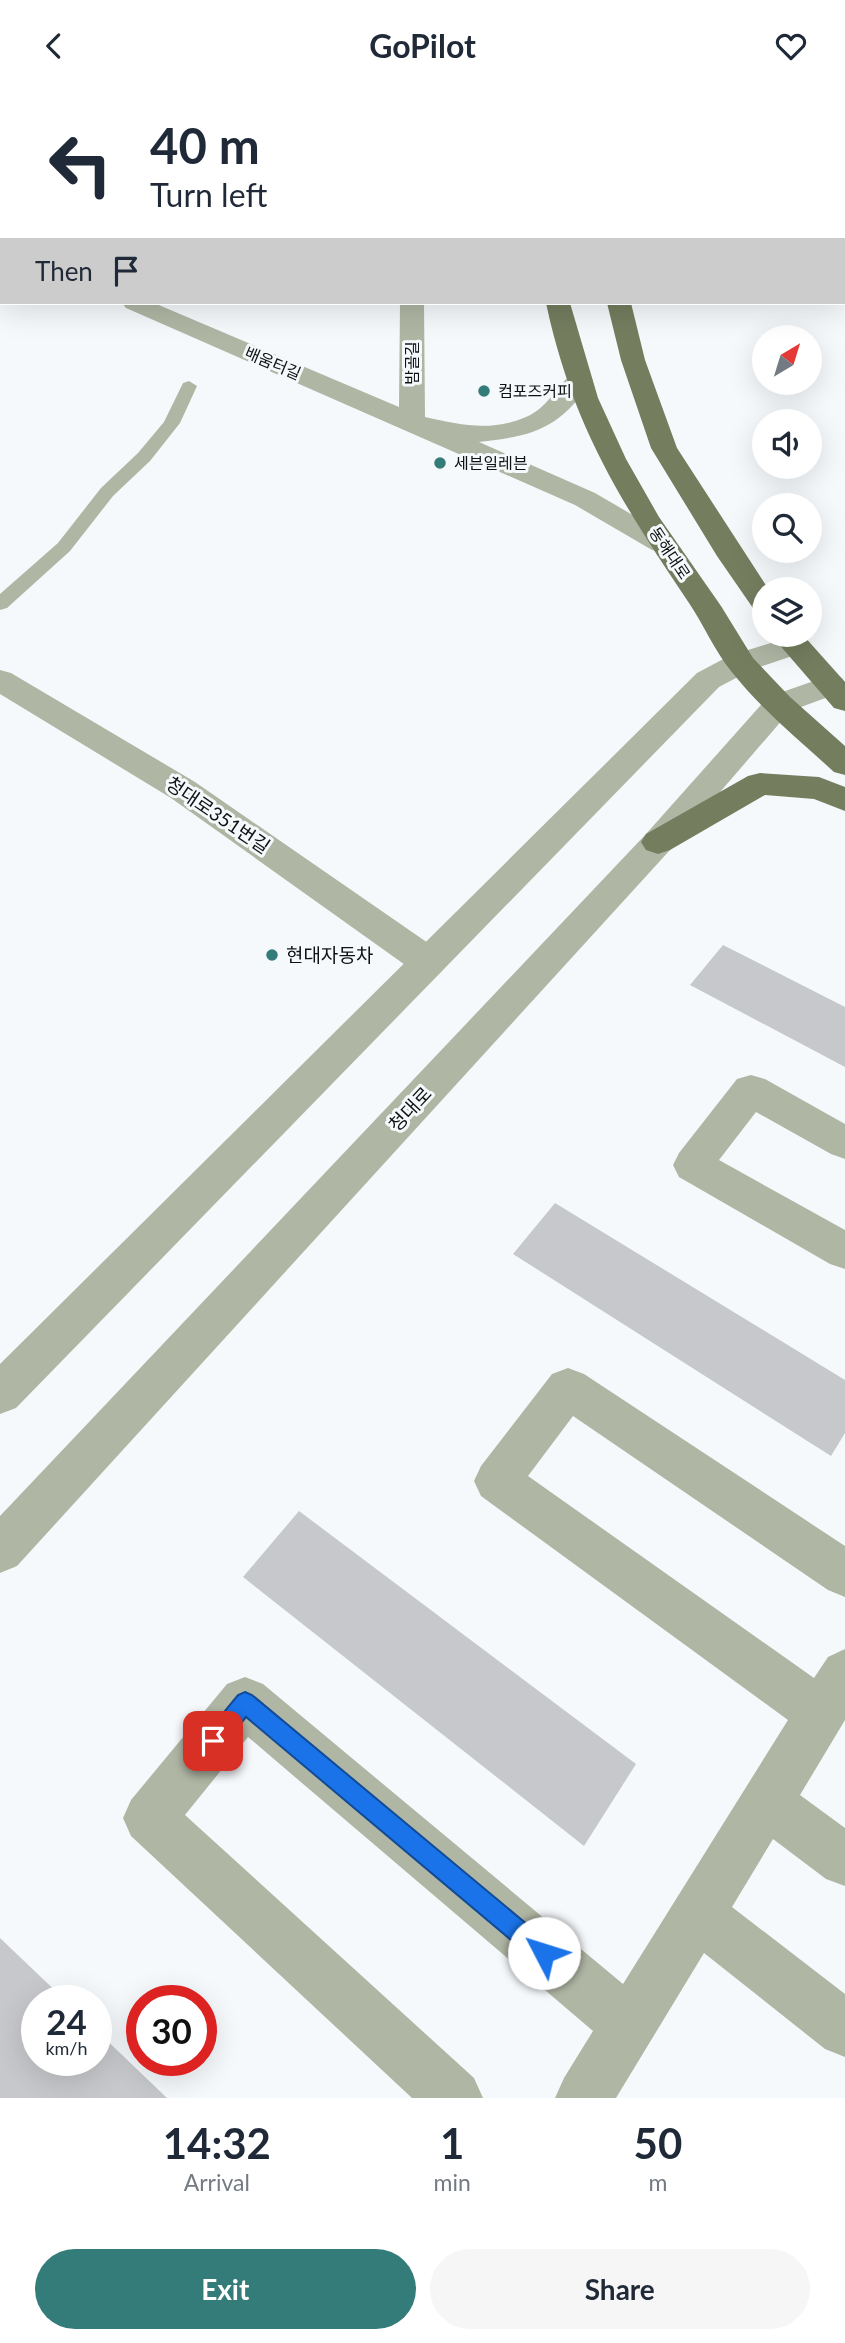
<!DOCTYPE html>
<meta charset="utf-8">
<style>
:root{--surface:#fff;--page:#f6f6f7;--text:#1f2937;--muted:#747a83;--accent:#337c7a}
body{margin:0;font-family:Lato,"Noto Sans KR",sans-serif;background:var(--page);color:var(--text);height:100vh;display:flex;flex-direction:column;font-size:26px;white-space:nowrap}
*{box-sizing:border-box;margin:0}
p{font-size:23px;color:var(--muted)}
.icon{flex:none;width:38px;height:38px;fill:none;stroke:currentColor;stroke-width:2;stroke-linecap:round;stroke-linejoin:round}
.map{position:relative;height:2007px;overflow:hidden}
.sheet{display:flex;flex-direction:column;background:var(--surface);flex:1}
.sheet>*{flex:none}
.hud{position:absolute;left:0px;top:0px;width:845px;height:214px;box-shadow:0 7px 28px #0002;background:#fff;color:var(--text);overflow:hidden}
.needle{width:46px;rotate:38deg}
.controls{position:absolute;left:752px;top:234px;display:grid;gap:14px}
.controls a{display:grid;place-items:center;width:70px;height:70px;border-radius:50%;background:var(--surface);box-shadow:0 7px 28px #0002;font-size:35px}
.speed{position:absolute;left:21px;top:1894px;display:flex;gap:14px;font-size:35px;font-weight:700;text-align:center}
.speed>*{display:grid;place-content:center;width:91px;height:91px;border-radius:50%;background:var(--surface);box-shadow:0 7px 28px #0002;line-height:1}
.speed small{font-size:18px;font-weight:400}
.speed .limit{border:10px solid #d22;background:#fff;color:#111}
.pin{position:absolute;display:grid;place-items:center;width:60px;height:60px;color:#fff;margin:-30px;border-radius:14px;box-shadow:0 4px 10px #0006}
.me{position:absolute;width:77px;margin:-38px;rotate:310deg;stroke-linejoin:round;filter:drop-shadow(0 0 5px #0008)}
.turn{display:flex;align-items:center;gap:24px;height:147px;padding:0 35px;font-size:32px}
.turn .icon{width:91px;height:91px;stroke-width:2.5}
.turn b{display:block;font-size:49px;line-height:60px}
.then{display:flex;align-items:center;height:66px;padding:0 35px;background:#0003;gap:14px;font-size:26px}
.eta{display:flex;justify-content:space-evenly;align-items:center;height:119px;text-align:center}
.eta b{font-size:42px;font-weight:700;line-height:49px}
.primary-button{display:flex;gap:14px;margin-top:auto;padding:14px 35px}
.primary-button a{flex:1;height:80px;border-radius:42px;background:var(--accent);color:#fff;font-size:28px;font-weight:700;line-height:80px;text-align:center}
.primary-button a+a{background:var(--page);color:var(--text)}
header{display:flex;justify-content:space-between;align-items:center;height:91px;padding:0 35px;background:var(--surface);font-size:32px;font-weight:700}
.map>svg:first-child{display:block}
.building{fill:#c6c8cb}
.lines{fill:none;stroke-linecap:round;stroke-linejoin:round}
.service{fill:#b0b6a4;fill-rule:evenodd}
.minor{fill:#b0b6a4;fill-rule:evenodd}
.tertiary{fill:#b0b6a4;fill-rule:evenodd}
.primary{fill:#747d5e;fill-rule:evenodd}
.route{fill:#1a73e8;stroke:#114b97;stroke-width:2}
.poi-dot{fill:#337c7a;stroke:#f6f9fc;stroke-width:2.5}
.labels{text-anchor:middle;stroke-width:6;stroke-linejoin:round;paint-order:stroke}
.far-street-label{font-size:16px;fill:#101112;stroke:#f6f9fc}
.far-poi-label{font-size:16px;fill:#101112;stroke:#f6f9fc;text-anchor:start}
.street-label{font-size:19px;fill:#101112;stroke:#f6f9fc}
.poi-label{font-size:19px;fill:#101112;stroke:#f6f9fc;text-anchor:start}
</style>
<header><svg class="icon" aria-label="back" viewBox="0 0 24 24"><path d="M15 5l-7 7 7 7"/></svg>GoPilot<svg class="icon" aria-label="heart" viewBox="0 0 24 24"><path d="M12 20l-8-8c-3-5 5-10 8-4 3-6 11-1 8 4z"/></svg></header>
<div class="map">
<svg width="845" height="2007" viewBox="0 0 845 2007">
<rect width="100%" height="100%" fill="#f6f9fc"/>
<g class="building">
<polygon points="723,854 845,916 845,976 690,894"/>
<polygon points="555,1112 845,1289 845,1342 831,1365 513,1163"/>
<polygon points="299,1420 636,1673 584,1755 243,1486"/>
<polygon points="0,1847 65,1909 37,1909 37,1969 96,1969 96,1939 167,2007 0,2007"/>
</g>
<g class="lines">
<g class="service">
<polygon points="192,0 204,0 191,2"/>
<polygon points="189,290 197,295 180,332 150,370 113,405 70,460 7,517 0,519 0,503 58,452 101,397 138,362 164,331 183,292"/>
</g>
<g class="minor">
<polygon points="296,0 318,0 295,2"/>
<rect x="401" y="0" width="20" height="2"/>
<rect x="792" y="0" width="20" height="2"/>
<polygon points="0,147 2,148 2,162 0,161"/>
<path d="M 122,212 L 154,212 L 399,316 L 400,212 L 424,212 L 425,326 C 461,334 490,341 526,326 C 550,316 559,290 573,283 C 578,281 584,282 589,284 L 593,289 C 559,337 536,345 479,351 L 595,402 L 672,447 L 676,453 L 672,459 L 662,461 L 652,459 L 575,414 L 126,217 Z"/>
<polygon points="0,579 11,582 195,691 441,861 446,871 441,881 428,884 415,881 171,707 0,603"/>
<polygon points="751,984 765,988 845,1033 845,1068 831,1063 756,1021 719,1069 845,1139 845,1178 830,1173 679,1086 673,1074 679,1062 737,988"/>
<polygon points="568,1277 584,1283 845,1455 845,1506 828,1499 573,1325 528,1385 814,1587 828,1566 845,1558 845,1629 800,1704 845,1737 845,1795 826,1788 773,1748 732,1816 845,1903 845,1966 825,1958 704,1862 616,2007 555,2007 564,1987 593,1940 248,1646 185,1724 474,1987 483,2007 412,2007 131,1745 123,1727 131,1709 227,1593 245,1586 263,1593 623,1893 788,1629 481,1405 474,1390 481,1375 552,1283"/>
</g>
<g class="tertiary">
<polygon points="793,545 804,547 808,554 804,561 751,579 719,596 16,1317 0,1323 0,1273 697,582 729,565"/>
<polygon points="831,584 842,587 845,592 842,601 790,620 670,759 17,1475 0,1482 0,1425 646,743 768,606"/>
</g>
<g class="primary">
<polygon points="532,0 552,0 553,2 533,2"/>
<rect x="584" y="0" width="20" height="2"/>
<path d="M 546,212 L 570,212 L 598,307 L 626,368 L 659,426 L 721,515 L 753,567 L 790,606 L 845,655 L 845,684 L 834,681 C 798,648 761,618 731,580 C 714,559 704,534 689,512 C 621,411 572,334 546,212 Z"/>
<polygon points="607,212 631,212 645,269 677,357 769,499 765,499 765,523 755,520 717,465 651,357 621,269"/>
<polygon points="771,544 803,544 845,591 845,620 834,617"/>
<polygon points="760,682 819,686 845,696 845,720 814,708 765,704 670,759 658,763 646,759 641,751 646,743 748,685"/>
</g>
</g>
<polygon class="route" points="245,1601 252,1604 552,1854 555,1862 552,1870 544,1873 536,1870 246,1626 221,1657 213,1660 206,1657 203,1650 206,1643 238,1604"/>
<g class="poi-dot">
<circle cx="484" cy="300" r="7"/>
<circle cx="440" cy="372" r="7"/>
<circle cx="272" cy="864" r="7"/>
</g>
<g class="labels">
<g class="far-street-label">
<text transform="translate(273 272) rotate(23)" y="6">배움터길</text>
<text transform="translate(412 272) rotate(-90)" y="6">밤골길</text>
<text transform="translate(670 462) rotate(56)" y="6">동해대로</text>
</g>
<g class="far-poi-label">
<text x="498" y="306">컴포즈커피</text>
<text x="454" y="378">세븐일레븐</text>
</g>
<g class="street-label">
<text transform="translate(218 724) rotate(34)" y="7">청대로351번길</text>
<text transform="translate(410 1018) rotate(-47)" y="7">청대로</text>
</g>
<g class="poi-label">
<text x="286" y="871">현대자동차</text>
</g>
</g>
</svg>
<div class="controls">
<a><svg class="needle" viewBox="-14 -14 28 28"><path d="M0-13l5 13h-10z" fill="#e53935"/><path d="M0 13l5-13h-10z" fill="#747a83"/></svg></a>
<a><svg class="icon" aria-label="sound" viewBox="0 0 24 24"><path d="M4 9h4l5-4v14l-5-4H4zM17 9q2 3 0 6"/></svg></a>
<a><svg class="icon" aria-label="search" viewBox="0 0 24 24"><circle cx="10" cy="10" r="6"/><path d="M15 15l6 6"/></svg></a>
<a><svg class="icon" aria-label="layers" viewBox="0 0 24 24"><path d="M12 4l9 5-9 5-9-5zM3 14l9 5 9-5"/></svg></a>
</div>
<div class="speed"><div>24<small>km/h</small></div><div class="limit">30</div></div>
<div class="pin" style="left:213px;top:1650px;background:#d93025"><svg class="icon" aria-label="arrive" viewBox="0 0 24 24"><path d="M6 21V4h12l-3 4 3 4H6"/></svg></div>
<svg class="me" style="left:544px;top:1862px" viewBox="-20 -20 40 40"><circle r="19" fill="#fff"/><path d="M0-13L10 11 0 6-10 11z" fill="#1a73e8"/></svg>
<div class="hud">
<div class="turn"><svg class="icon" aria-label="left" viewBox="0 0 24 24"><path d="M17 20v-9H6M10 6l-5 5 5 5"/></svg><div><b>40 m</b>Turn left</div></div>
<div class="then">Then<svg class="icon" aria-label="arrive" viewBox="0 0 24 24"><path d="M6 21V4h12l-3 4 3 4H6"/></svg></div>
</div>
</div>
<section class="sheet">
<div class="eta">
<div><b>14:32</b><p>Arrival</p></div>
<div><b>1</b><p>min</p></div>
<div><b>50</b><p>m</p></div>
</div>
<div class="primary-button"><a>Exit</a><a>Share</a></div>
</section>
